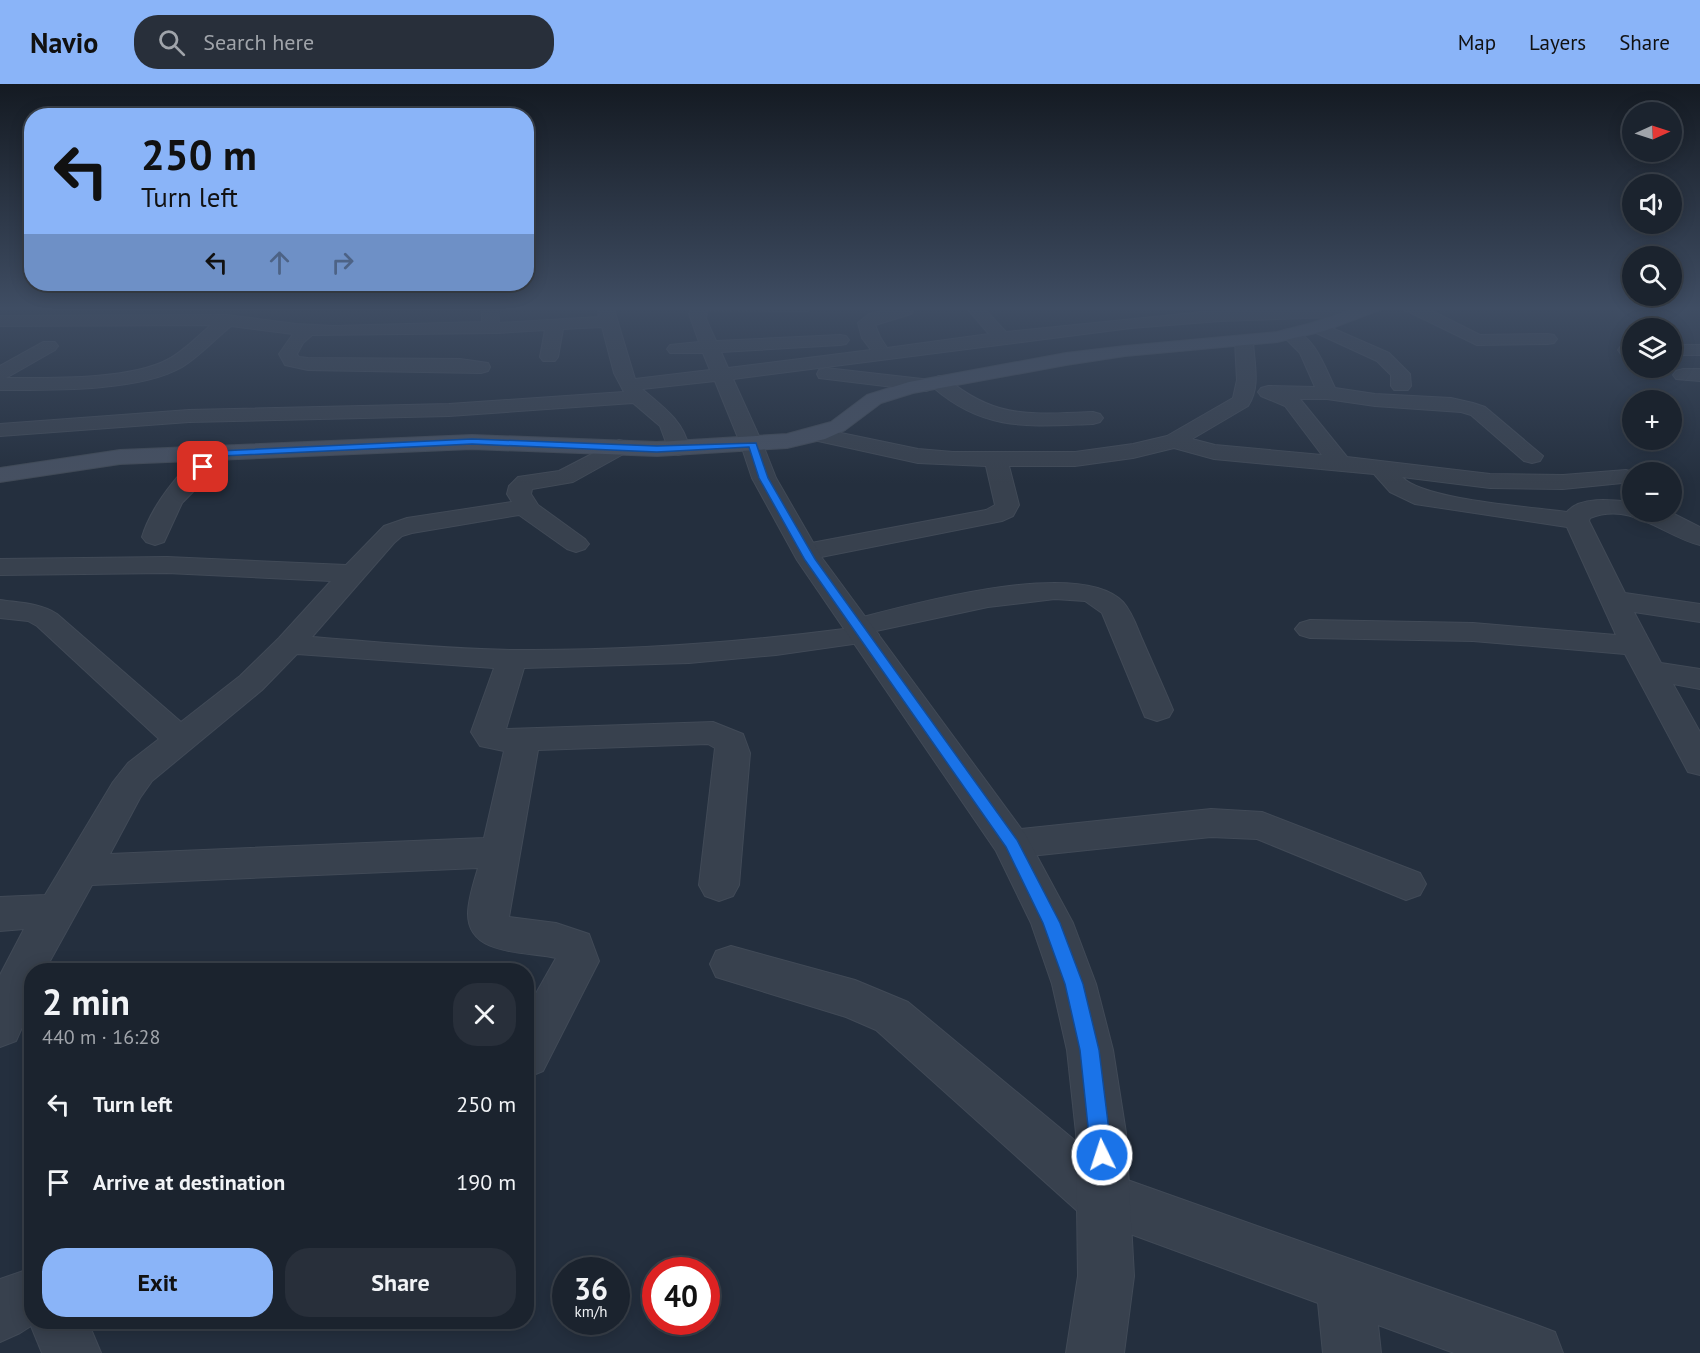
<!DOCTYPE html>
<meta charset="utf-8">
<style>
:root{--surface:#1b232e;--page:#282f3a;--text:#f1f3f6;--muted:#a0a4aa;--line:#39404a;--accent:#8ab4f8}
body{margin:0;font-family:"PT Sans",sans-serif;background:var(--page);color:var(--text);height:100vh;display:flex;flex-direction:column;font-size:22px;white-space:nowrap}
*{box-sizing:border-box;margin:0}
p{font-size:20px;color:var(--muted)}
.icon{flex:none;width:33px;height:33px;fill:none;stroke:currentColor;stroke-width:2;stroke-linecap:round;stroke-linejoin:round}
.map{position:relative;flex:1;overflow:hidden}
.sheet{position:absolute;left:24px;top:879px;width:510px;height:366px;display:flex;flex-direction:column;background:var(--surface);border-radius:24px;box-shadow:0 3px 15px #0003,0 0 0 2px var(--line)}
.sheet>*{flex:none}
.guide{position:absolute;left:24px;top:24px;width:510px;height:183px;border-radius:24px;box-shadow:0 3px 15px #0003,0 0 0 2px var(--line);background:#8ab4f8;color:#111;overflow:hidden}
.needle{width:39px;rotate:87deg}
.buttons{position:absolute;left:1622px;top:18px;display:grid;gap:12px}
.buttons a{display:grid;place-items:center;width:60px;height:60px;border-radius:50%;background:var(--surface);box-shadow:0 3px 15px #0003,0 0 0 2px var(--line);font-size:30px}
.speed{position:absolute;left:552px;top:1173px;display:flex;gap:12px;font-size:30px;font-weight:700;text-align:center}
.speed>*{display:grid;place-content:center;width:78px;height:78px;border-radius:50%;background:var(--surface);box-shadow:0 3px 15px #0003,0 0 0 2px var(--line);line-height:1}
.speed small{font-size:15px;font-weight:400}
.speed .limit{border:9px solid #d22;background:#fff;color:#111}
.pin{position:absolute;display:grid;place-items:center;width:51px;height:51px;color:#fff;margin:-26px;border-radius:12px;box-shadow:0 3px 9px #0006}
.me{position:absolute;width:66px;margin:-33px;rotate:356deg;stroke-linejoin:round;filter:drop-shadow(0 0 4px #0008)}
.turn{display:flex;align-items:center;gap:21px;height:126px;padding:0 18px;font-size:27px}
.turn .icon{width:78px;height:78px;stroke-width:2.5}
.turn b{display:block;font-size:42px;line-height:51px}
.lanes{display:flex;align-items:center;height:57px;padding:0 18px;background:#0003;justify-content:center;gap:30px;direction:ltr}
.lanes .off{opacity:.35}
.round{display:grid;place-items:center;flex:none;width:63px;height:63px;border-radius:24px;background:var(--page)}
.headline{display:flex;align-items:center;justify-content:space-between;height:102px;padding:0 18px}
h1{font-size:36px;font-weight:700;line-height:45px}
.cta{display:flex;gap:12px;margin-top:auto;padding:12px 18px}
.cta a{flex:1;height:69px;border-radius:24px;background:var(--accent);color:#111;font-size:24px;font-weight:700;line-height:69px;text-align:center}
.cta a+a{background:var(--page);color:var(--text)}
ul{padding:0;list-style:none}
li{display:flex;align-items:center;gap:18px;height:78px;padding:0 18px}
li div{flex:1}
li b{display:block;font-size:22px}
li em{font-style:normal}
header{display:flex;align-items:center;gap:36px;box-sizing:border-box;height:84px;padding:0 30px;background:var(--accent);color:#111}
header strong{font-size:28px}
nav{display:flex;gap:33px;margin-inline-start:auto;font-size:21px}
.search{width:420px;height:54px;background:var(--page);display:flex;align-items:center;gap:15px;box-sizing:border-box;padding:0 21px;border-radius:24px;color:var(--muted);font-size:22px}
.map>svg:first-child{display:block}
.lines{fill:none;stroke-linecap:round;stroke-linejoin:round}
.minor-casing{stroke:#414a57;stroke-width:2}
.tertiary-casing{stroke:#414a57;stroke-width:2}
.secondary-casing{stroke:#414a57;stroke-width:2}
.minor{fill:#38414e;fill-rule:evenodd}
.tertiary{fill:#38414e;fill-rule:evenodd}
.secondary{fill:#465061;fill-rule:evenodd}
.route{fill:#1a73e8;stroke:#114b97;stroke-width:1.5}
</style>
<header>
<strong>Navio</strong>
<div class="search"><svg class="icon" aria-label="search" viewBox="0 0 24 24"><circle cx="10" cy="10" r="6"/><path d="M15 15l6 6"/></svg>Search here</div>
<nav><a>Map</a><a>Layers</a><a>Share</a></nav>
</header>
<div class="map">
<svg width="1700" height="1269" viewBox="0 0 1700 1269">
<rect width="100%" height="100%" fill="#242f3e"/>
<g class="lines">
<defs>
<g id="minor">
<path d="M 482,222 L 498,222 L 499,239 L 599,233 L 597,222 L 613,222 L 635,295 L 710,286 L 703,269 L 670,269 L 667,265 L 670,261 L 699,258 L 689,230 L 694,222 L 816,222 L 808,227 L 707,226 L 706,235 L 716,257 L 840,251 L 846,252 L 849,256 L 846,260 L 840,261 L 721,268 L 728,284 L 871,266 L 862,254 L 858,239 L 869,230 L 895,224 L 894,222 L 910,222 L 913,227 L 911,230 L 875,241 L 880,253 L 887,264 L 989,250 L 965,222 L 982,222 L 1006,248 L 1203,228 L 1335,223 L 1343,228 L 1335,233 L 1220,237 L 1131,244 L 733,295 L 763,361 L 760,366 L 752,368 L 744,366 L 741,361 L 715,297 L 642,305 C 662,322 684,337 689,364 L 686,369 L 678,371 L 670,369 L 660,342 L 633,319 L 449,332 L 189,338 L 0,352 L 0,340 L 189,326 L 449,320 L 624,308 L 614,289 L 602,243 L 563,245 L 558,273 L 555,277 L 543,277 L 540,273 L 545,246 L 497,249 L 312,251 L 303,259 L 297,270 L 299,273 L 308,274 L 460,275 L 488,279 L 490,283 L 488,287 L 481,289 L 308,286 L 285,281 L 279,270 L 293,250 L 231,242 C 215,255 200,272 182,283 C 139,308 49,306 0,306 L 0,282 L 43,258 L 55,258 L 58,262 L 55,266 L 6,294 C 50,294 129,296 167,276 C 183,268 197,253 211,241 L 0,242 L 0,232 L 227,231 L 296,240 L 334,242 L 482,238 Z"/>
<polygon points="1401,222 1422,222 1480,251 1548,250 1554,251 1557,255 1554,259 1548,260 1477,261 1403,225"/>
<polygon points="1318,238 1389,269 1410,290 1411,302 1408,306 1394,306 1391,302 1391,291 1377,277 1312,247 1309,243 1312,239"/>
<path d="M 1290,245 C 1315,251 1325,284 1335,304 L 1375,310 L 1451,314 L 1473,319 L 1485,323 L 1543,372 L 1540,377 L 1532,379 L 1524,377 L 1471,331 L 1461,328 L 1375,322 L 1327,315 L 1300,315 L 1347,373 L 1490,390 L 1563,391 L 1626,386 L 1634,388 L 1632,388 L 1632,398 L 1563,405 L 1490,404 L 1402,393 C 1423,416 1532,423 1567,428 C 1580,412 1613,416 1632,418 L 1632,428 L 1670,428 L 1700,443 L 1700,461 C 1663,452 1632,417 1590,434 L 1589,437 L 1625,509 L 1700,520 L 1700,538 L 1634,528 L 1661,579 L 1700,585 L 1700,605 L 1673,600 L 1700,648 L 1700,691 L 1688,688 L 1625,570 L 1473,557 L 1310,554 L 1300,551 L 1295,545 L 1300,539 L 1310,536 L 1473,539 L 1616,551 L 1567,443 L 1415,420 L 1390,408 L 1374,390 L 1214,375 L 1174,364 L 1133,374 L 1075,382 L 1009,382 L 1019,421 L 1013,432 L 1002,437 L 806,476 L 797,474 L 793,468 L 797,462 L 806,460 L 986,426 L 995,421 L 986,382 L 918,379 L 809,355 L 806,350 L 809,345 L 817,344 L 918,365 L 953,368 L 1075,368 L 1133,360 L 1167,352 L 1233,314 L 1237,296 L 1235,257 L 1238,253 L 1250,253 L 1253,257 C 1254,279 1261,303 1248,322 L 1192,355 L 1215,361 L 1322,371 L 1285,322 L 1261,312 L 1258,308 L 1261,304 L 1268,302 L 1315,303 L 1300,269 L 1281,250 L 1284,246 Z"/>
<polygon points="1627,261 1632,261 1632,271 1621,270 1618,266 1621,262"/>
<rect x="1671" y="261" width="29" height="10"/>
<path d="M 826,284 L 931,296 L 939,292 L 946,294 C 997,336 1031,330 1093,328 L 1100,330 L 1103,334 L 1100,338 L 1093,340 C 1030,342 985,348 934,304 L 926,307 L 819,294 L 817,290 L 819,286 Z"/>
<polygon points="1683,285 1700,285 1700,297 1676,295 1673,291 1676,287"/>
<path d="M 619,356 L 627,358 L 630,363 L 627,368 L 573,398 L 532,405 L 531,410 L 538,421 L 585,455 L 589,460 L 585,465 L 576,468 L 567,465 L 519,431 L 412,449 L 402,452 L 394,459 L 312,553 C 379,558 446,565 513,566 C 623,567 735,559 844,545 L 848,537 C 905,522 1079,472 1123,518 C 1132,528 1137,543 1142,555 C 1152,578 1163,602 1173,626 L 1169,633 L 1157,637 L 1145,633 L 1102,529 L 1085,517 L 1055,515 L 988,523 L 876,547 L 879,551 L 874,557 L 776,571 L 689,579 L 524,584 L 506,645 L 713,638 L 743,650 L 750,669 L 739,801 L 733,812 L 719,817 L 705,812 L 699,801 L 715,664 L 708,660 L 538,666 L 509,833 L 556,839 L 589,850 L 599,877 L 543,987 L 526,994 L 526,927 L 556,874 C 528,867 468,873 468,830 C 468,815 474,798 478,784 L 92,801 L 45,886 L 32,886 L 32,921 L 16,957 L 0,963 L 0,891 L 24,845 L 0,847 L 0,813 L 45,811 L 113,698 L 128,679 L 159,655 L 37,542 L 28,537 L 0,534 L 0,516 C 20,519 40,519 57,530 L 181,638 L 240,592 L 279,554 L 331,497 L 167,489 L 0,491 L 0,475 L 167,473 L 346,481 L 384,442 L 407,434 L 512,418 L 507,410 L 509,402 L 518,393 L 559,387 ZM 297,570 L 494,584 L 471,648 L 480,662 L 504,667 L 484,754 L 110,770 L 140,714 L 152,697 L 262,606 Z"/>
<path d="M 219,363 L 227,365 L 230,370 L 182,419 L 164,458 L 155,461 L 146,458 L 142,453 C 151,423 187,371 219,363 Z"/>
<polygon points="1211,725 1262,728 1420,789 1426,800 1420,811 1406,816 1257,755 1211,753 1012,774 999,770 993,760 999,750 1012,746"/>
<polygon points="731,862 855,896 908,918 1119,1093 1534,1240 1555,1248 1563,1269 1454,1269 1378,1241 1381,1269 1323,1269 1318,1219 1084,1133 876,946 846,933 716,893 710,880 716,867"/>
<polygon points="32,1184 32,1238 88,1238 101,1269 42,1269 31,1242 20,1249 0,1258 0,1195"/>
</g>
<polygon id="tertiary" points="752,354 760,356 763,361 776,394 822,474 1025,750 1073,839 1096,900 1113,966 1126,1049 1134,1192 1124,1269 1066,1269 1078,1192 1076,1049 1067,966 1052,900 1031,839 996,767 797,476 752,394 741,361 744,356"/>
<polygon id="secondary" points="1360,222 1384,222 1382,225 1324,247 1277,258 1125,272 1066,281 913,309 881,319 845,346 825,355 787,364 657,372 472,365 120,380 0,398 0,384 120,366 472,351 657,358 787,350 831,338 867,311 909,298 1066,269 1125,262 1277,248 1312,239"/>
</defs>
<use href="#minor" class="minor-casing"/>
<use href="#tertiary" class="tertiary-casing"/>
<use href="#secondary" class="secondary-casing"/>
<use href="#minor" class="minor"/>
<use href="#tertiary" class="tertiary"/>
<use href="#secondary" class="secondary"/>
</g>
<linearGradient id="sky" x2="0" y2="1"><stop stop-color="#141a22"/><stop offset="0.56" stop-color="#3f4d63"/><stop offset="1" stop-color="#3f4d63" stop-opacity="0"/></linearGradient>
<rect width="1700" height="400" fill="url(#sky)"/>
<polygon class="route" points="472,355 657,362 756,359 768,394 815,475 1017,756 1060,839 1083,900 1099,966 1112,1071 1109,1078 1102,1081 1094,1078 1091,1071 1080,966 1065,900 1043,839 1006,763 805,476 759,394 749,363 657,368 472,360 222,372 207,385 199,383 219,367"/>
</svg>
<div class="buttons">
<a><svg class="needle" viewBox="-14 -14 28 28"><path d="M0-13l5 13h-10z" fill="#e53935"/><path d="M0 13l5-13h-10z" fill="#a0a4aa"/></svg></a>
<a><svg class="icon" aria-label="sound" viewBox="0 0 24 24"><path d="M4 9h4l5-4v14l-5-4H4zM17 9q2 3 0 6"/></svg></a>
<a><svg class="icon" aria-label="search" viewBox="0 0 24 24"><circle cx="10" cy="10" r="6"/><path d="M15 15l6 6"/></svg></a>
<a><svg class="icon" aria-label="layers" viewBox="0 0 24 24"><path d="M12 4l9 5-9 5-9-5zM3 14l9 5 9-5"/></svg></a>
<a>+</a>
<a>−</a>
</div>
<div class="speed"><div>36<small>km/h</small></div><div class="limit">40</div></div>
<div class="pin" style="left:203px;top:383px;background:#d93025"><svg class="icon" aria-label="arrive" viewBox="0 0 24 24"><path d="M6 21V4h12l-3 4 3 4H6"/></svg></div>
<svg class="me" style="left:1102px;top:1071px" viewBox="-20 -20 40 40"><circle r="17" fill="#1a73e8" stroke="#fff" stroke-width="3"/><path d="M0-11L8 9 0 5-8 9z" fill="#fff"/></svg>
<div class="guide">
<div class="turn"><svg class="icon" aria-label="left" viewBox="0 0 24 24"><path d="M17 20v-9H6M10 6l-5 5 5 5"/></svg><div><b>250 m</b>Turn left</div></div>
<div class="lanes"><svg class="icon" aria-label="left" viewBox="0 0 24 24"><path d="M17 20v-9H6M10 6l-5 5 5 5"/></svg><svg class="icon off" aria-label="ahead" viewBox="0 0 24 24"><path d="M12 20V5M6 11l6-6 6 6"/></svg><svg class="icon off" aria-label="right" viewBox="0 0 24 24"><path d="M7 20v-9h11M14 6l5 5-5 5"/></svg></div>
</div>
<section class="sheet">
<div class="headline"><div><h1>2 min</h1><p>440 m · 16:28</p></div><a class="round"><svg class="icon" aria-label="close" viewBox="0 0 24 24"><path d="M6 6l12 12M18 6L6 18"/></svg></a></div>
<ul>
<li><svg class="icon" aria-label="left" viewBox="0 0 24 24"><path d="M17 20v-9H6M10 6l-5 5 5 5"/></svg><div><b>Turn left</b></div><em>250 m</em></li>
<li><svg class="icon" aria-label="arrive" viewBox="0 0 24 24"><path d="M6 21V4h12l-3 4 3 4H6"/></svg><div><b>Arrive at destination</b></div><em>190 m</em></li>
</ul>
<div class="cta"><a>Exit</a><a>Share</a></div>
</section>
</div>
